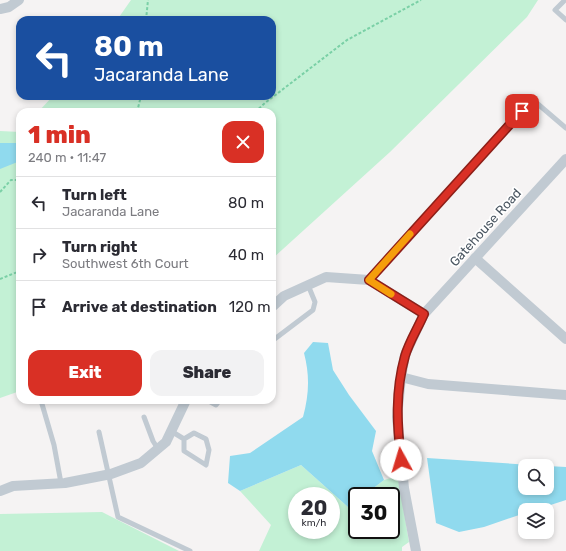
<!DOCTYPE html>
<meta charset="utf-8">
<style>
:root{--surface:#fff;--page:#f2f2f3;--text:#2b2b33;--muted:#7c7c81;--line:#e1e1e2;--accent:#d93025}
body{margin:0;font-family:Rubik,sans-serif;background:var(--page);color:var(--text);height:100vh;display:flex;flex-direction:column;font-size:15px;white-space:nowrap}
*{box-sizing:border-box;margin:0}
p{font-size:13px;color:var(--muted)}
.icon{flex:none;width:22px;height:22px;fill:none;stroke:currentColor;stroke-width:2;stroke-linecap:round;stroke-linejoin:round}
.map{position:relative;flex:1;overflow:hidden}
.sheet{position:absolute;left:16px;top:108px;width:260px;height:296px;display:flex;flex-direction:column;background:var(--surface);border-radius:12px;box-shadow:0 2px 6px #0003}
.sheet>*{flex:none}
.guide{position:absolute;left:16px;top:16px;width:260px;height:84px;border-radius:12px;box-shadow:0 2px 6px #0003;background:#1a4fa0;color:#fff;overflow:hidden}
.fabs{position:absolute;left:518px;top:459px;display:grid;gap:8px}
.fabs a{display:grid;place-items:center;width:36px;height:36px;border-radius:8px;background:var(--surface);box-shadow:0 2px 6px #0003;font-size:20px}
.speed{position:absolute;left:288px;top:487px;display:flex;gap:8px;font-size:20px;font-weight:700;text-align:center}
.speed>*{display:grid;place-content:center;width:52px;height:52px;border-radius:50%;background:var(--surface);box-shadow:0 2px 6px #0003;line-height:1}
.speed small{font-size:10px;font-weight:400}
.speed .limit{border:2px solid #111;border-radius:6px;background:#fff;color:#111}
.pin{position:absolute;display:grid;place-items:center;width:34px;height:34px;color:#fff;margin:-17px;border-radius:8px;box-shadow:0 2px 6px #0006}
.me{position:absolute;width:44px;margin:-22px;rotate:354deg;stroke-linejoin:round;filter:drop-shadow(0 0 3px #0008)}
.turn{display:flex;align-items:center;gap:14px;height:84px;padding:0 12px;font-size:18px}
.turn .icon{width:52px;height:52px;stroke-width:2.5}
.turn b{display:block;font-size:28px;line-height:34px}
.round{display:grid;place-items:center;flex:none;width:42px;height:42px;border-radius:12px;background:var(--page)}
.summary{display:flex;align-items:center;justify-content:space-between;height:68px;padding:0 12px}
h1{font-size:24px;font-weight:800;line-height:30px;color:var(--accent)}
.action{display:flex;gap:8px;margin-top:auto;padding:8px 12px}
.action a{flex:1;height:46px;border-radius:12px;background:var(--accent);color:#fff;font-size:16px;font-weight:800;line-height:46px;text-align:center}
.action a+a{background:var(--page);color:var(--text)}
ul{padding:0;list-style:none}
li{display:flex;align-items:center;gap:12px;height:52px;padding:0 12px;border-top:1px solid var(--line)}
li div{flex:1}
li b{display:block;font-size:15px}
li em{font-style:normal}
.map>svg:first-child{display:block}
.green{fill:#c3f1d5;fill-rule:evenodd}
.water{fill:#90daee}
.lines{fill:none;stroke-linecap:round;stroke-linejoin:round}
.path{stroke:#7ad0a6;stroke-width:2;stroke-dasharray:3 2;stroke-linecap:butt}
.lane{stroke:#c1cad2;stroke-width:5}
.street{stroke:#c1cad2;stroke-width:10}
.route-casing{stroke:#8d1f18;stroke-width:10}
.route{stroke:#d93025;stroke-width:7}
.slow{stroke:#f59e0b;stroke-width:7}
.labels{text-anchor:middle;stroke-width:3.5;stroke-linejoin:round;paint-order:stroke}
.street-label{font-size:13px;fill:#4a5661;stroke:#fff}
</style>
<div class="map">
<svg width="566" height="551" viewBox="0 0 566 551">
<rect width="100%" height="100%" fill="#f5f3f3"/>
<g class="green">
<polygon points="131,0 538,0 527,17 390,152 272,259 272,112 38,112 53,96 272,96 272,20 117,20"/>
<polygon points="0,131 20,132 20,391 0,398"/>
<path d="M 301,465 L 348,507 L 357,500 L 357,530 L 391,530 L 391,496 L 363,496 L 384,480 L 398,476 L 409,542 L 402,547 L 402,551 L 259,551 L 271,525 L 240,491 ZM 297,496 L 331,496 L 331,530 L 297,530 Z"/>
<polygon points="102,512 179,551 0,551 0,514"/>
</g>
<g class="water">
<polygon points="0,143 20,143 20,161 0,169"/>
<path d="M 313,342 L 328,343 L 333,370 L 349,395 L 376,431 L 372,451 L 384,480 L 363,496 L 357,496 L 357,500 L 348,507 L 301,465 L 240,491 L 228,483 L 230,456 L 250,453 L 303,417 C 309,395 310,376 304,353 Z"/>
<polygon points="427,458 546,466 525,466 525,488 547,488 547,466 566,467 566,500 535,510 525,510 525,513 484,527 459,532 436,523"/>
</g>
<g class="lines">
<g class="path">
<polyline points="146,20 148,0"/>
<polyline points="137,112 141,96"/>
<polyline points="255,112 265,103 347,40 421,0"/>
<polyline points="0,192 11,180 20,180"/>
<polyline points="0,279 20,271"/>
</g>
<g class="lane">
<polyline points="565,0 555,10 566,20"/>
<polyline points="369,280 532,99 566,128"/>
<polyline points="272,341 313,310 315,302 308,285"/>
<polyline points="207,400 216,405 220,400"/>
<polyline points="42,404 54,445 61,483"/>
<polyline points="144,417 153,441 158,449"/>
<polyline points="171,431 184,439 184,451 206,465 209,450 206,439 194,433 184,439"/>
<polyline points="99,432 118,517 190,551"/>
</g>
<g class="street">
<polyline points="0,9 9,7 19,0"/>
<polyline points="475,258 566,339"/>
<polyline points="272,307 284,296 326,277 369,280 424,314"/>
<polyline points="401,377 428,384 566,395"/>
<polyline points="0,491 13,486 65,483 111,474 141,463 166,442 186,400"/>
<polyline points="416,551 404,488 397,417 401,377 405,355 424,314 566,159"/>
</g>
</g>
<g class="lines">
<defs>
<path id="route" d="M 401,460 C 397,424 395,392 405,356 C 409,342 418,328 424,314 L 369,280 L 522,111"/>
</defs>
<use href="#route" class="route-casing"/>
<use href="#route" class="route"/>
<polyline class="slow" points="391,294 369,280 410,234"/>
</g>
<g class="labels">
<g class="street-label">
<text transform="translate(485 227) rotate(-48)" y="5">Gatehouse Road</text>
</g>
</g>
</svg>
<div class="fabs">
<a><svg class="icon" aria-label="search" viewBox="0 0 24 24"><circle cx="10" cy="10" r="6"/><path d="M15 15l6 6"/></svg></a>
<a><svg class="icon" aria-label="layers" viewBox="0 0 24 24"><path d="M12 4l9 5-9 5-9-5zM3 14l9 5 9-5"/></svg></a>
</div>
<div class="speed"><div>20<small>km/h</small></div><div class="limit">30</div></div>
<div class="pin" style="left:522px;top:111px;background:#d93025"><svg class="icon" aria-label="arrive" viewBox="0 0 24 24"><path d="M6 21V4h12l-3 4 3 4H6"/></svg></div>
<svg class="me" style="left:401px;top:460px" viewBox="-20 -20 40 40"><circle r="19" fill="#fff"/><path d="M0-13L10 11 0 6-10 11z" fill="#d93025"/></svg>
<div class="guide">
<div class="turn"><svg class="icon" aria-label="left" viewBox="0 0 24 24"><path d="M17 20v-9H6M10 6l-5 5 5 5"/></svg><div><b>80 m</b>Jacaranda Lane</div></div>
</div>
<section class="sheet">
<div class="summary"><div><h1>1 min</h1><p>240 m · 11:47</p></div><a class="round" style="background:#d93025;color:#fff"><svg class="icon" aria-label="close" viewBox="0 0 24 24"><path d="M6 6l12 12M18 6L6 18"/></svg></a></div>
<ul>
<li><svg class="icon" aria-label="left" viewBox="0 0 24 24"><path d="M17 20v-9H6M10 6l-5 5 5 5"/></svg><div><b>Turn left</b><p>Jacaranda Lane</p></div><em>80 m</em></li>
<li><svg class="icon" aria-label="right" viewBox="0 0 24 24"><path d="M7 20v-9h11M14 6l5 5-5 5"/></svg><div><b>Turn right</b><p>Southwest 6th Court</p></div><em>40 m</em></li>
<li><svg class="icon" aria-label="arrive" viewBox="0 0 24 24"><path d="M6 21V4h12l-3 4 3 4H6"/></svg><div><b>Arrive at destination</b></div><em>120 m</em></li>
</ul>
<div class="action"><a>Exit</a><a>Share</a></div>
</section>
</div>
